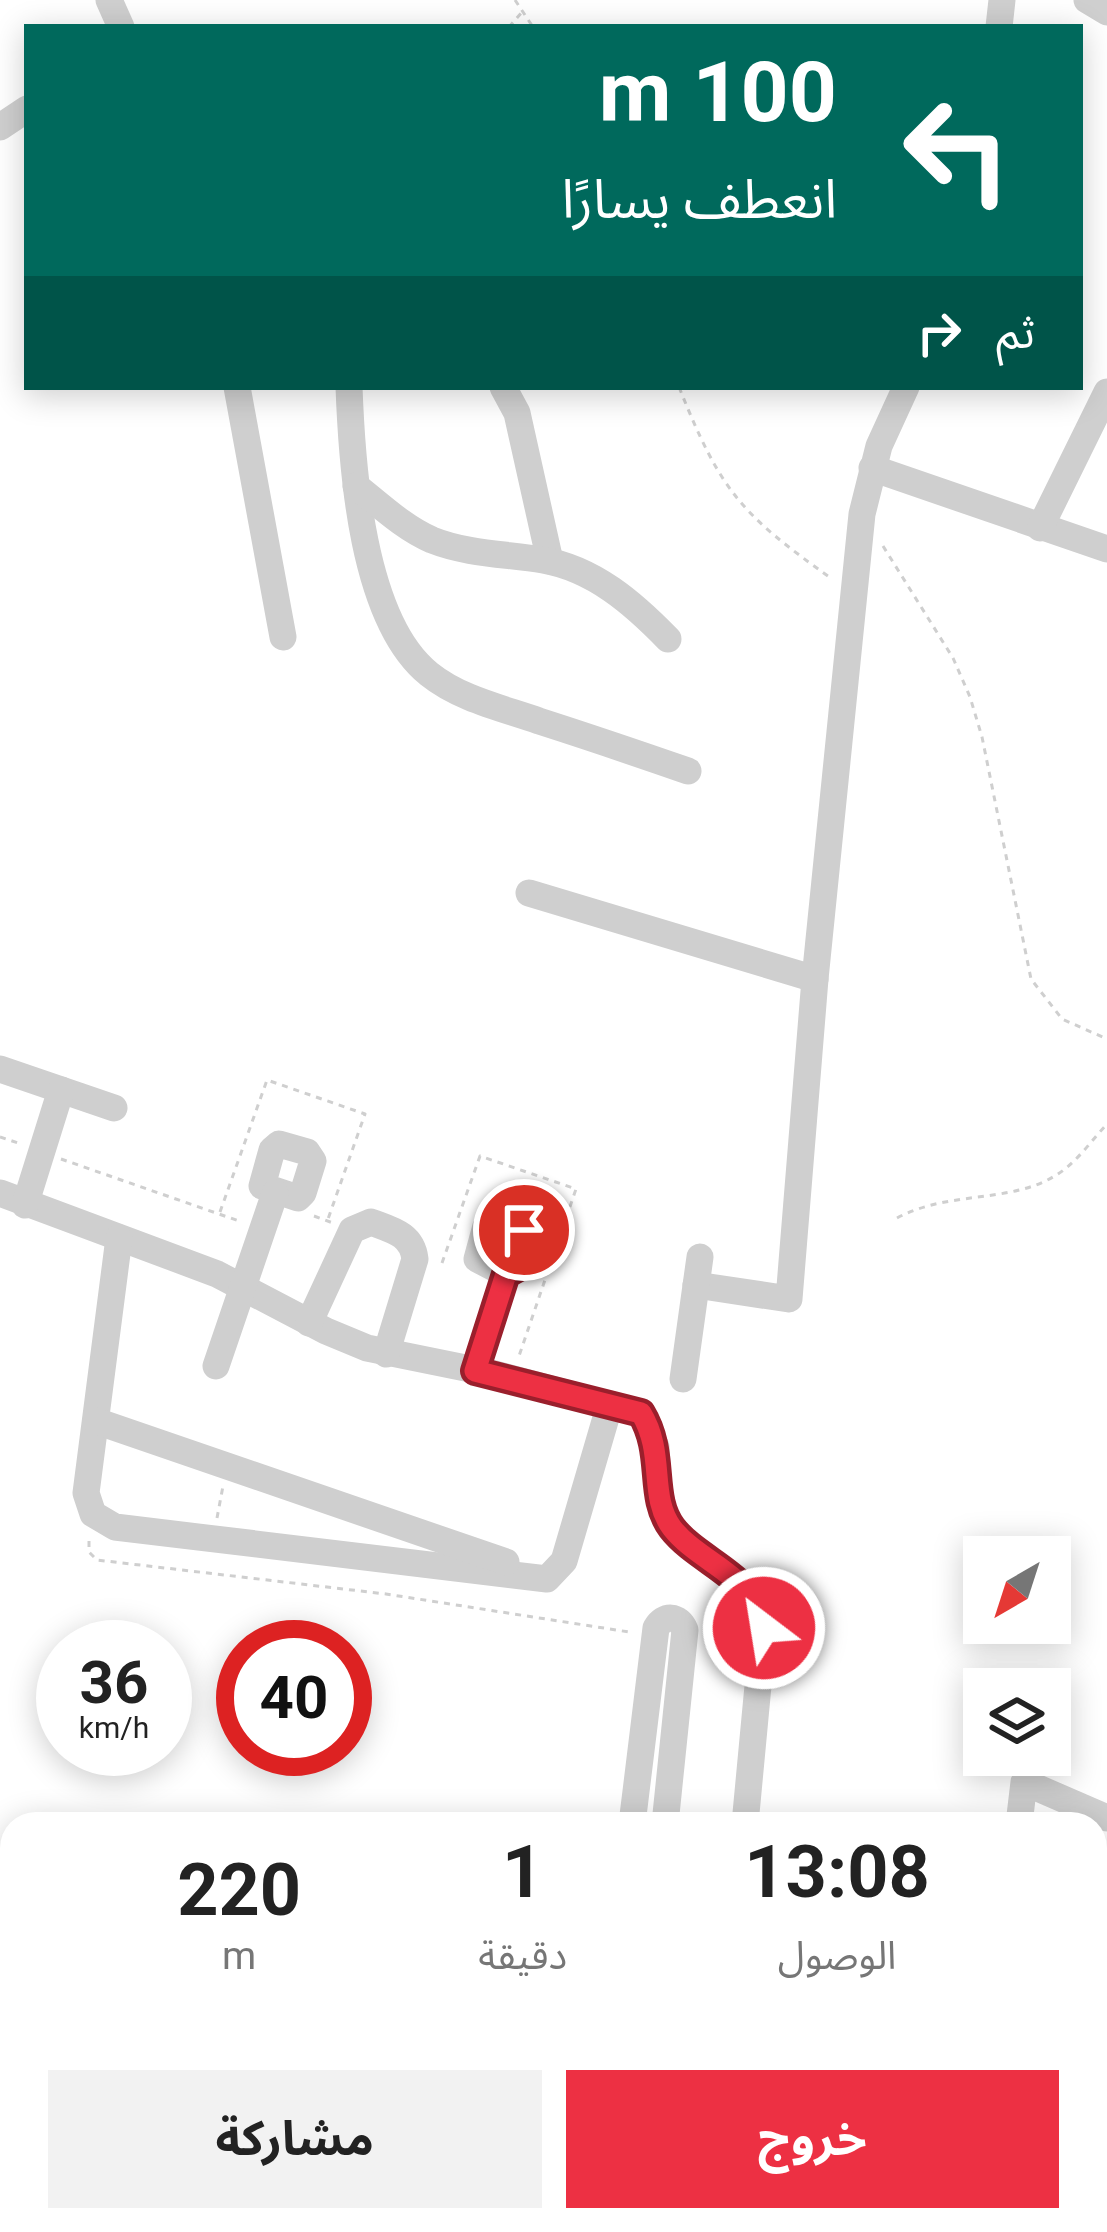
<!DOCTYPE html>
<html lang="ar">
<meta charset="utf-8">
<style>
:root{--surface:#fff;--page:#f2f2f2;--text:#222;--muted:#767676;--accent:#ed3043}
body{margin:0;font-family:Roboto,"Noto Sans Arabic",sans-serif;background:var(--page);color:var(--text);direction:rtl;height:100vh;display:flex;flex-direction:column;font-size:45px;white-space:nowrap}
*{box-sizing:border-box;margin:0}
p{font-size:39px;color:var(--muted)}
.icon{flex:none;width:66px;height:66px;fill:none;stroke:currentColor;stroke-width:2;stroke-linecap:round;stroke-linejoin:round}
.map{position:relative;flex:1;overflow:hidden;direction:ltr}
.details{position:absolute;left:0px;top:1812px;width:1107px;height:420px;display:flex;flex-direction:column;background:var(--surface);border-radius:36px 36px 0 0;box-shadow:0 6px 30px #0003;direction:rtl}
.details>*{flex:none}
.banner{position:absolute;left:24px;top:24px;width:1059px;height:366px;border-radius:0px;box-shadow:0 6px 30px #0003;direction:rtl;background:#00695c;color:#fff;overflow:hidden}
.needle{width:78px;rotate:219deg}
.controls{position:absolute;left:963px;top:1536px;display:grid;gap:24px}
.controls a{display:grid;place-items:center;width:108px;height:108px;border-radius:0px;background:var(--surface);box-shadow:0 6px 30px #0003;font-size:60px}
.speed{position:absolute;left:36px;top:1620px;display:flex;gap:24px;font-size:60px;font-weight:700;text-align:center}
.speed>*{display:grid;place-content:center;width:156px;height:156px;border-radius:50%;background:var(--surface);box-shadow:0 6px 30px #0003;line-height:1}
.speed small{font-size:30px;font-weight:400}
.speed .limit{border:18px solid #d22;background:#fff;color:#111}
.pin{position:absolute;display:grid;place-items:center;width:102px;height:102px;color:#fff;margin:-51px;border:6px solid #fff;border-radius:50%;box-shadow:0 3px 12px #0007}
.me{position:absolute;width:132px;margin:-66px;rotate:329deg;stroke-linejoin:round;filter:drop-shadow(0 0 9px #0008)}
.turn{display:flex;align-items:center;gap:42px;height:252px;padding:0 48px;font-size:54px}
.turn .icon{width:156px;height:156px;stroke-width:2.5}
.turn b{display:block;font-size:84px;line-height:102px}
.then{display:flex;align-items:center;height:114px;padding:0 48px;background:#0003;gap:24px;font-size:45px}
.eta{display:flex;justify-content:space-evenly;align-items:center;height:204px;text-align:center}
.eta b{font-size:72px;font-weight:700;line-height:84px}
.primary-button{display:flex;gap:24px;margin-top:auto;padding:24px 48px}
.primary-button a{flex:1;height:138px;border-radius:0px;background:var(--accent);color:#fff;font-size:48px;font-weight:700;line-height:138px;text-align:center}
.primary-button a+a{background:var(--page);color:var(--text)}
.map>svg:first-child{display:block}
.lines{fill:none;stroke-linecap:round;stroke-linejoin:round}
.path{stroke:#cfcfcf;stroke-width:3;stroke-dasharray:6 6;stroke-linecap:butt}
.minor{stroke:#cfcfcf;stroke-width:27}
.route-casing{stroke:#9a1f2c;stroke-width:30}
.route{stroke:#ed3043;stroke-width:21}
</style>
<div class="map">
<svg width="1107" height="2232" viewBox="0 0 1107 2232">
<rect width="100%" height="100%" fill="#fff"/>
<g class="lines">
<g class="path">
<polyline points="515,0 533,27"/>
<polyline points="509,27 522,12"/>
<path d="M 679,387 C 721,492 741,514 832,579"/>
<polyline points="883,546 953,658 970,697 982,737 1031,979 1062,1019 1107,1039"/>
<polyline points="0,1137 18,1143"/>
<polyline points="61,1159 239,1221"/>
<polyline points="220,1212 267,1080 365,1114 328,1219"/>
<polyline points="314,1216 333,1223"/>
<path d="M 897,1218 C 947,1191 1009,1203 1053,1177 C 1075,1165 1090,1142 1107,1124"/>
<polyline points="442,1263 480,1156 576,1189 518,1359"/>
<polyline points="217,1518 223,1486"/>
<polyline points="89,1541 89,1552 97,1560 386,1594 629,1632"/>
</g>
<g class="minor">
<polyline points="109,0 121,27"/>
<polyline points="1087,0 1107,12"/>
<polyline points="999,27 1002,0"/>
<polyline points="0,127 27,109"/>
<polyline points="237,387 283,637"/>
<path d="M 349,387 C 352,469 362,620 429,674 C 460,699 502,708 539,721 C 589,737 639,754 688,771"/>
<polyline points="503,387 517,413 550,561"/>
<polyline points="872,468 1107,549"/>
<path d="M 356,486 C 380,505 404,528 432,540 C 467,554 507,554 543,560 C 594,569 633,603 668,639"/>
<polyline points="1040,528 1107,392"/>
<polyline points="529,893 815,979"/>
<polyline points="0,1069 114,1108"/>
<polygon points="279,1144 307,1152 313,1161 303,1193 298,1198 262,1186 272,1150"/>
<polyline points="0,1193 217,1274 326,1331 367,1348 495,1374 641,1413 656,1447 659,1497 667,1520 682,1539 744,1589 764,1622 745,1824"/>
<polyline points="25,1205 61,1090"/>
<polyline points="119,1238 86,1493 93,1514 115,1527 547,1579 564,1561 610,1404"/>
<polyline points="696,1285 789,1299 815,979 862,514 879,446 906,387"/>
<path d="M 309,1323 L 352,1230 L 371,1222 C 392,1230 412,1234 415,1259 L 386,1354"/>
<polyline points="216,1366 275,1193"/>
<polyline points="475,1371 506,1274 517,1268 527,1239 522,1228 494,1220 486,1226 477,1259 506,1274"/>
<polyline points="683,1379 700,1257"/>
<polyline points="96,1421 506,1562"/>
<path d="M 632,1824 L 656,1628 C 664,1614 679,1615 685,1630 L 665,1824"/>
<polyline points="1019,1824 1024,1782 1107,1818"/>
<polyline points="1095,2081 1107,2082"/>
<polyline points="2,2172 12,2076"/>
<polyline points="487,2220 610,2232"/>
<polyline points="26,2221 26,2220"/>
<polyline points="184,2232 186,2220"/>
<polyline points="220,2232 221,2220"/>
<polyline points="701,2232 703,2220"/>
<polyline points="973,2232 974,2220"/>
</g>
</g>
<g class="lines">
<defs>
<path id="route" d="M 524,1230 L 527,1240 L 517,1268 L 506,1274 L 475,1371 L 641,1413 C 666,1454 648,1496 672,1528 C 699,1563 759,1578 764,1628"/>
</defs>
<use href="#route" class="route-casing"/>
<use href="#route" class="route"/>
</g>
</svg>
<div class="controls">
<a><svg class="needle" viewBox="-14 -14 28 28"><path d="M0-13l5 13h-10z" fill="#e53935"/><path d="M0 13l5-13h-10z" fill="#767676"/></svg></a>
<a><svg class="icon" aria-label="layers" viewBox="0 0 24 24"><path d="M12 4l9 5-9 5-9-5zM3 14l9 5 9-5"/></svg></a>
</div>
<div class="speed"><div>36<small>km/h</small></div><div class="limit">40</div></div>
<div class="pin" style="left:524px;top:1230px;background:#d93025"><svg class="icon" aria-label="arrive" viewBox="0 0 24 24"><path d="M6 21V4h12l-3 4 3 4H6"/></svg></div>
<svg class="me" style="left:764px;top:1628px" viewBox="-20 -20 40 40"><circle r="17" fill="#ed3043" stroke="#fff" stroke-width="3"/><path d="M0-11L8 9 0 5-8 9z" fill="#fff"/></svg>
<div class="banner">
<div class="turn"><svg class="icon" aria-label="left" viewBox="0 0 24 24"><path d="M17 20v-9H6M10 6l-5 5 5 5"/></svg><div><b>100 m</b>انعطف يسارًا</div></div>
<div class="then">ثم<svg class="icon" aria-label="right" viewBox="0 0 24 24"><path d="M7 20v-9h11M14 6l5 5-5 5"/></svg></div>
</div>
<section class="details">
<div class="eta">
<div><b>13:08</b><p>الوصول</p></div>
<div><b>1</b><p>دقيقة</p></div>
<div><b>220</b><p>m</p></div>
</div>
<div class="primary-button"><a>خروج</a><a>مشاركة</a></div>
</section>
</div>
